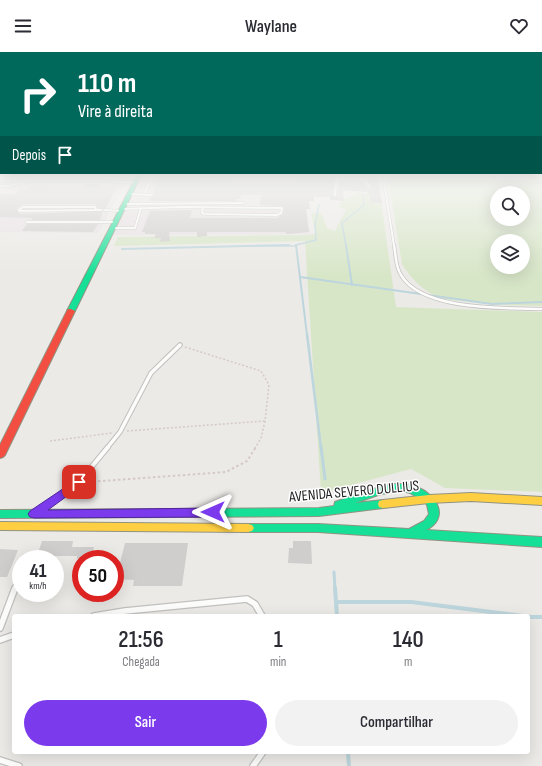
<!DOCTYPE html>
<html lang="pt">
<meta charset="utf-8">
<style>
:root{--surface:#fff;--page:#f2f2f3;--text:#2b2b33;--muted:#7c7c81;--accent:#7c3aed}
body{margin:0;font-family:"Sofia Sans Condensed",sans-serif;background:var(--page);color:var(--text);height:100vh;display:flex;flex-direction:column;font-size:15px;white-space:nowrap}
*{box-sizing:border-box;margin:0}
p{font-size:13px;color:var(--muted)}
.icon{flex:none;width:22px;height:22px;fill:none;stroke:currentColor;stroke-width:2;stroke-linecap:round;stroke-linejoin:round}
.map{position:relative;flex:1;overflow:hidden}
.sheet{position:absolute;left:12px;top:562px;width:518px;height:140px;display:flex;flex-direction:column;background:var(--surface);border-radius:4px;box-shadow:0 4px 16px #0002}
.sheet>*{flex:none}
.top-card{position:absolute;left:0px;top:0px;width:542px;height:122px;box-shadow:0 4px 16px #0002;background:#00695c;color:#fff;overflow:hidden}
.buttons{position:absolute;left:490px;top:134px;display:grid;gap:8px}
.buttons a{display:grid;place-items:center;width:40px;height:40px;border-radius:50%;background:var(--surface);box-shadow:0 4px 16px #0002;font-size:20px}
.speed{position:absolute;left:12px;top:498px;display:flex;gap:8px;font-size:20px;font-weight:700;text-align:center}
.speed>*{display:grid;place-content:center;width:52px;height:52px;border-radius:50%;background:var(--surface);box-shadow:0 4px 16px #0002;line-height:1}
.speed small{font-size:10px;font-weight:400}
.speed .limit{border:6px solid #d22;background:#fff;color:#111}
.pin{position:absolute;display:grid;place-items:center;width:34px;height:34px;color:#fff;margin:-17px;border-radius:8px;box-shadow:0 2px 6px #0006}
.me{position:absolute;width:44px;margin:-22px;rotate:270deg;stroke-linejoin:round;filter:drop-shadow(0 0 3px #0008)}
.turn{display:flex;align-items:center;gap:14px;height:84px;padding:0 12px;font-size:18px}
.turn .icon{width:52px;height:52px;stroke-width:2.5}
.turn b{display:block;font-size:28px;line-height:34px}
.then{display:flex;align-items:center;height:38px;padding:0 12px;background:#0003;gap:8px;font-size:15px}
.eta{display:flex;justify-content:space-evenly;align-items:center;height:68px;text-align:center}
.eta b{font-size:24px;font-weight:600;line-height:28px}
.cta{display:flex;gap:8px;margin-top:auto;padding:8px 12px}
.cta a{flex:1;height:46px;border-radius:24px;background:var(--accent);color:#fff;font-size:16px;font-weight:600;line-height:46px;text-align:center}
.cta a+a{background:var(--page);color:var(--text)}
header{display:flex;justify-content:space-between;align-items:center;height:52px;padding:0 12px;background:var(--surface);font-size:18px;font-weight:600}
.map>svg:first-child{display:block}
.industrial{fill:#e9e0e5}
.grass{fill:#d8e6c8;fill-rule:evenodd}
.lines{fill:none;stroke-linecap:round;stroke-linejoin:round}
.stream-far4{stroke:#bdd5dc;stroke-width:1.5}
.stream-far3{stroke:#bdd5dc;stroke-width:2}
.stream-far2{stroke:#bdd5dc;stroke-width:2.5}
.stream-far1{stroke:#bdd5dc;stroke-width:3}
.stream{stroke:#bdd5dc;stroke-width:4}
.building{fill:#d0cecc}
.lane-far4-casing{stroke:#c2c1bf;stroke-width:3}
.lane-far3-casing{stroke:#c2c1bf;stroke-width:4}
.lane-far2-casing{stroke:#c2c1bf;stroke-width:5.5}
.lane-far1-casing{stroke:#c2c1bf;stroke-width:6}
.lane-casing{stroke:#c2c1bf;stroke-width:8}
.fast-casing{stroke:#929381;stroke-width:2}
.slow-casing{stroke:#929381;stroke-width:2}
.jam-casing{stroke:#929381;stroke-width:2}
.path-far1{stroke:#d5c9c7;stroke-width:1.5;stroke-dasharray:2 2;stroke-linecap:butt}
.path{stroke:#d5c9c7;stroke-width:2;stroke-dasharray:2.5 2.5;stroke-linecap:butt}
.lane-far4{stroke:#fcfcfb;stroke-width:2}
.lane-far3{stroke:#fcfcfb;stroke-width:2.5}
.lane-far2{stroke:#fcfcfb;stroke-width:3.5}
.lane-far1{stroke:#fcfcfb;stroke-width:4}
.lane{stroke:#fcfcfb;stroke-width:5.5}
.fast{fill:#16e098;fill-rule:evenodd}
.slow{fill:#ffcf43;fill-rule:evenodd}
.jam{fill:#f24e42;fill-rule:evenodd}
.route{fill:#7c3aed;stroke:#51269a}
.labels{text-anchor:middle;stroke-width:3;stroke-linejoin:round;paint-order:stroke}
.street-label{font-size:15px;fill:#1e1e1e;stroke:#fff}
</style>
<header><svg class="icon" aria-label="menu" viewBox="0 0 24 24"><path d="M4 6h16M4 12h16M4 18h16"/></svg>Waylane<svg class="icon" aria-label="heart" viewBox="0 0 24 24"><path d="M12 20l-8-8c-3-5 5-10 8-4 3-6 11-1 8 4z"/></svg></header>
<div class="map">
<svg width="542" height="714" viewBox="0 0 542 714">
<rect width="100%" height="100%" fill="#eceae7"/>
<g class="industrial">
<polygon points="143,123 301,123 310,182 112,183"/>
<polygon points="0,132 124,133 98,181 0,180"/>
</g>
<g class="grass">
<polygon points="409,123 542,125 542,127"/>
<path d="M 389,124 L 542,129 L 542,254 C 515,253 489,253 462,249 C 455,248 447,248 441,246 C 424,240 411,227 402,212 L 388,125 ZM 497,141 L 523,141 L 523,167 L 497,167 ZM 497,189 L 523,189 L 523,215 L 497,215 Z"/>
<polygon points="359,141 380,142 396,255 542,260 542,440 445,436 411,417 321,441 305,189 114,194 118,185 306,183 316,182 311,162 321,161 327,176 335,179 346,157 339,155 342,148"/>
</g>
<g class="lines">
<g class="stream-far4">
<polyline points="296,193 316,188 315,173 319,153"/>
<polyline points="245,194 296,194"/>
<polyline points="346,194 342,171 364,153 363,143"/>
</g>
<g class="stream-far3">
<polyline points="296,193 307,283"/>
<polyline points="346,193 352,233"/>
<polyline points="122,197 289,193"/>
<polyline points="300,225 492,252 542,250"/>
</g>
<polyline class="stream-far2" points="307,282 321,396"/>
<g class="stream-far1">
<polyline points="321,395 325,427"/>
<polyline points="334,520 335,537"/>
</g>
<g class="stream">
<polyline points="335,536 337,564"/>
<polyline points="336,550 411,550 523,564"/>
<polyline points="528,565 542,565"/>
<polyline points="348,700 349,714"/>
</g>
</g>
<g class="building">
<polygon points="300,123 334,124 333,143 335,145 337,143 339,130 364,130 367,137 370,137 371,136 367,125 339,124 371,123 373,126 376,126 378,129 382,151 371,150 368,140 354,139 343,138 344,149 330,148 330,145 314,145 314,149 309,149 310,157 306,157 309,180 286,182 286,180 207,180 207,184 197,185 197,180 169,180 170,189 160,190 161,186 154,186 156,182 145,182 145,180 142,180 150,159 147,159 192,158 190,166 277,166 283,161 284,156 283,154 260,153 261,143 241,143 240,147 236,147 236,149 149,149 151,145 154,144 153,141 159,126 198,126 197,129 230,128 230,129 240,130 281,130 300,129"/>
<polygon points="85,132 100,132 97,135 117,135 106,156 103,157 98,156 95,152 23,152 17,156 17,159 20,162 103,159 100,168 31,168 32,166 0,165 0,142 16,142 21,137 28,137 30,135 83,135"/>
<polygon points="27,172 98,172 93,180 22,179"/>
<polygon points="42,489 73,489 72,495 94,495 90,507 77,507 77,504 37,504"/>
<polygon points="293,489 311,489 312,512 288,511 289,496 293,496"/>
<polygon points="125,491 188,491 182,534 133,534 134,528 116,527"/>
<polygon points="0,497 18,498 7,525 0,525"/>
</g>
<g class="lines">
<defs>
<g id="lane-far4">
<polyline points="139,123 214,123"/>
<polyline points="383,123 394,194"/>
<polyline points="504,123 542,124"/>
<polyline points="337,127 366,127 369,135"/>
<polyline points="0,129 105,129 128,126 135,123"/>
<polyline points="114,130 136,130"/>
<polyline points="0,134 8,134 24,130"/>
<polyline points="145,140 154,123"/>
<polyline points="130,142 152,143"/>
<polyline points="335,143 337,123"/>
<polyline points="125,152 243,151"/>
<polygon points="23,155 95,155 96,158 20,159 19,158"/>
<polyline points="122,157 181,155 282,156 281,161 277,163 206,162 202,161 203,155"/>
<polyline points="96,158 101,158"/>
<polyline points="105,158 121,159"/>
<polyline points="27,170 116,170"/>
<polyline points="113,176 135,176 141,156"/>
</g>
<path id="lane-far3" d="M 394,193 C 396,203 395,214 401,223 C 422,259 505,256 542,257"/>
<polyline id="lane-far2" points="107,396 120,380 151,321 180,293"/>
<g id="lane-far1">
<polyline points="38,459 79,430 108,395"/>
<polyline points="15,537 21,521"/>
</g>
<g id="lane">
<polyline points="94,564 125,559 247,547 255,552 262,564"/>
<polyline points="0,576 15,536"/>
<polyline points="0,588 14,583"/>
<polyline points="0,708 19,714"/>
<polyline points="253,714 263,700"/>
</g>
<g id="fast">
<polygon points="137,123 141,123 75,259 71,261 68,261 67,259"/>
<path d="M 392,432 C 400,432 409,431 417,435 C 437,443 450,466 426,478 L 542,485 L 542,495 L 318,480 L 248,480 L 244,479 L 242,476 L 244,473 L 248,472 L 318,472 L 409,477 L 424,469 L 429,462 L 427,453 L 424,449 L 410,441 L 403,439 L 381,442 L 355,451 L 383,448 L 387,449 L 388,452 L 387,455 L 383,456 L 319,464 L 0,466 L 0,458 L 319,456 L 334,454 L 335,450 L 366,439 Z"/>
</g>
<g id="slow">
<polygon points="471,441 542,445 542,453 471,449 429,451 383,456 379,455 378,452 379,449 383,448 429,443"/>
<polygon points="0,470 248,472 252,473 254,476 252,479 248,480 0,478"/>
</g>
<polygon id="jam" points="68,257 71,257 75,259 5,403 3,405 0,406 0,393"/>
</defs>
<use href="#lane-far4" class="lane-far4-casing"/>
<use href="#lane-far3" class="lane-far3-casing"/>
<use href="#lane-far2" class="lane-far2-casing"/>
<use href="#lane-far1" class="lane-far1-casing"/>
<use href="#lane" class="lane-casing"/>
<use href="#fast" class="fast-casing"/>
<use href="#slow" class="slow-casing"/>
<use href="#jam" class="jam-casing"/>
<g class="path-far1">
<polyline points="185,295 261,319 269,333 265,369 261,386 255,396"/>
<polyline points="127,379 265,369"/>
<polyline points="50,389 112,381"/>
</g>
<polyline class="path" points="88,430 226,420 247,409 256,395"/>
<use href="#lane-far4" class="lane-far4"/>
<use href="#lane-far3" class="lane-far3"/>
<use href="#lane-far2" class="lane-far2"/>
<use href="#lane-far1" class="lane-far1"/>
<use href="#lane" class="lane"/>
<use href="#fast" class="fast"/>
<use href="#slow" class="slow"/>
<use href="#jam" class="jam"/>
</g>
<linearGradient id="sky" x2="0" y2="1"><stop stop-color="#97c1e3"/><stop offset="0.55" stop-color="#f6f6f4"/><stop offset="1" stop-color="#f6f6f4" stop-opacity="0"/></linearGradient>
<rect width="542" height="223" fill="url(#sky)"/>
<polygon class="route" points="79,426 82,428 84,430 82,433 48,458 213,456 217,457 219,460 217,463 213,465 34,466 30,465 28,462 30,459"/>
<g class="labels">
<g class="street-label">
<text transform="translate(354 439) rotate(-5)" y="5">AVENIDA SEVERO DULLIUS</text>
</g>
</g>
</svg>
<div class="buttons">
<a><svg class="icon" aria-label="search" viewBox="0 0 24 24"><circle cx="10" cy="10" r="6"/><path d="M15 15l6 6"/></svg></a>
<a><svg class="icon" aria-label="layers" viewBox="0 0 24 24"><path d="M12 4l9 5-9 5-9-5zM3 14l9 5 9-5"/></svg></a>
</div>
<div class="speed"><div>41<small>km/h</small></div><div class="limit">50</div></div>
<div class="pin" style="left:79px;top:430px;background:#d93025"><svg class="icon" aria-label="arrive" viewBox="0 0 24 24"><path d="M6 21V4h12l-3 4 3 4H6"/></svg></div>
<svg class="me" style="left:213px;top:460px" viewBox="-20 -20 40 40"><path d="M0-17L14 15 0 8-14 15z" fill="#7c3aed" stroke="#fff" stroke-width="4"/></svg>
<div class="top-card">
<div class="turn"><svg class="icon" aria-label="right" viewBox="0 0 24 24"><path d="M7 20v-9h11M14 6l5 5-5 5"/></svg><div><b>110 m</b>Vire à direita</div></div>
<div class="then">Depois<svg class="icon" aria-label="arrive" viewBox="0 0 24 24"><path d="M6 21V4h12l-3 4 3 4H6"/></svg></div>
</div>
<section class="sheet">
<div class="eta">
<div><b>21:56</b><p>Chegada</p></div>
<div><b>1</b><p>min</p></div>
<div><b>140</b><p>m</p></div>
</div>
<div class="cta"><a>Sair</a><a>Compartilhar</a></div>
</section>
</div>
